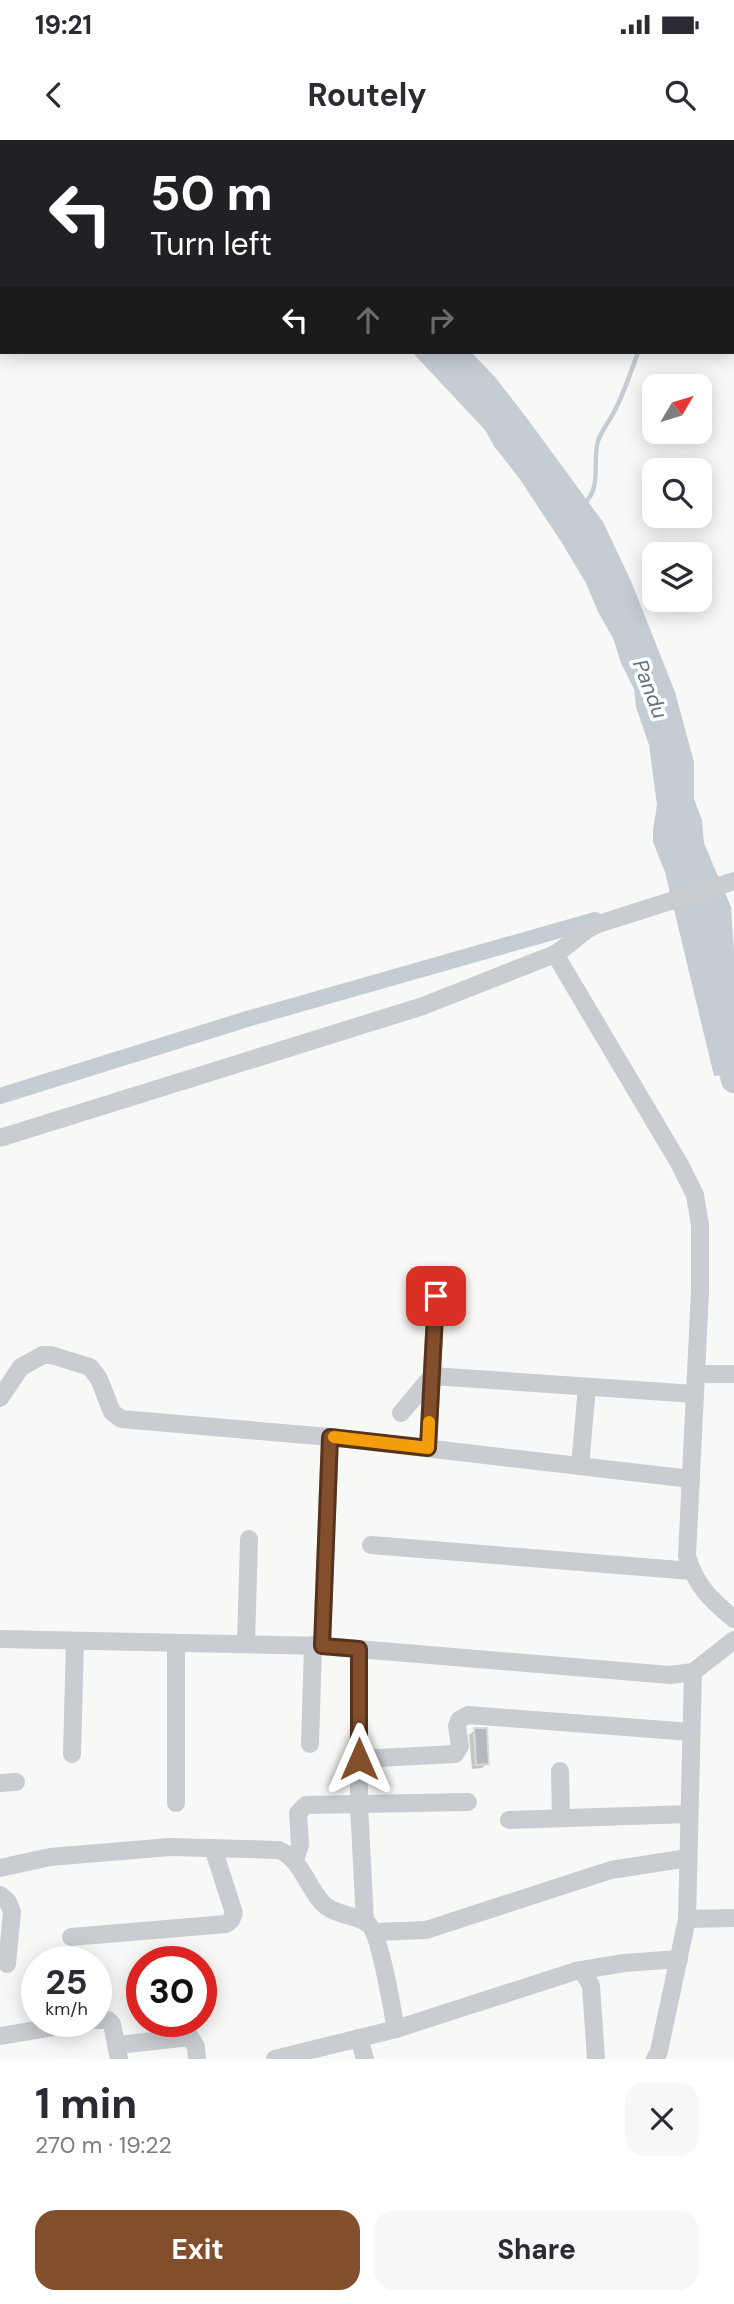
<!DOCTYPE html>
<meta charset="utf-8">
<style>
:root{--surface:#fff;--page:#f7f7f7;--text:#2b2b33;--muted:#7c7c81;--accent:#834e2b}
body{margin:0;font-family:"DM Sans",sans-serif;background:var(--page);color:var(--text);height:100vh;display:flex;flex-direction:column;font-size:26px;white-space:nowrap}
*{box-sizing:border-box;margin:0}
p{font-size:23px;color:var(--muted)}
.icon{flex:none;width:38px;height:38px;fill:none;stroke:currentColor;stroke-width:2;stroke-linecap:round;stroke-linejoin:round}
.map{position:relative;height:1919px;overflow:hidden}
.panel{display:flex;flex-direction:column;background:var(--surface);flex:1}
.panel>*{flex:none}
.banner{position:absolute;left:0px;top:0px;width:735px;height:214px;box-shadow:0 4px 18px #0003;background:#202124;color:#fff;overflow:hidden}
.needle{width:46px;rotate:52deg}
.controls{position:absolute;left:642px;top:234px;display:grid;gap:14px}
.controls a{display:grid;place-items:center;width:70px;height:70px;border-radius:14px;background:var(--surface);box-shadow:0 4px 18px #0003;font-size:35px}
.speed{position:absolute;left:21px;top:1806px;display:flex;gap:14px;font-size:35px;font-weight:700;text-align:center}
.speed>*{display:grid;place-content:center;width:91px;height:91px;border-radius:50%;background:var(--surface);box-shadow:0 4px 18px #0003;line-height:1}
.speed small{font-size:18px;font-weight:400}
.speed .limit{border:10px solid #d22;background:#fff;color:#111}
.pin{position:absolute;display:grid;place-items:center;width:60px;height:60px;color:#fff;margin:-30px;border-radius:14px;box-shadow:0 4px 10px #0006}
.me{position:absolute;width:77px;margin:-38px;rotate:0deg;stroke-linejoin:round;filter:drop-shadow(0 0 5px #0008)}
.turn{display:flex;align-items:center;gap:24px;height:147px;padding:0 35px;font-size:32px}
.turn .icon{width:91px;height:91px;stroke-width:2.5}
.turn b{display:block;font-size:49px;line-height:60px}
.lanes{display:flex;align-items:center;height:66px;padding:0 35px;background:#0003;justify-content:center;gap:35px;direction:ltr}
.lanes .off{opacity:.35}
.round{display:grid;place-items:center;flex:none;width:74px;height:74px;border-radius:21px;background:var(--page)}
.head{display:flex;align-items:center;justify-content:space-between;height:119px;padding:0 35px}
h1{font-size:42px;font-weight:700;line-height:52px}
.action{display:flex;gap:14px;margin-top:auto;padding:14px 35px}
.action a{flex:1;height:80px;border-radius:21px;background:var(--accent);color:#fff;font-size:28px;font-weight:700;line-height:80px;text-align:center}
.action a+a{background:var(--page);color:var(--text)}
.status{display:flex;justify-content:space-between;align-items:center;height:49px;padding:0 35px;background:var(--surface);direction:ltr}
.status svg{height:19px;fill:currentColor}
header{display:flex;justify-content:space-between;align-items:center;height:91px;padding:0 35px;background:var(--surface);font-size:32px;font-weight:700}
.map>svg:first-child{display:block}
.water{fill:#c5cdd4}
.shadow{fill:#0003}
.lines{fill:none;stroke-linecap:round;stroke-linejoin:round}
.stream{stroke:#c5cdd4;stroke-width:4.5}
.canal{stroke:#c5cdd4;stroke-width:16}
.river{stroke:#c5cdd4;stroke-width:26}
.building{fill:#b3b9c0;stroke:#dadbd9;stroke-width:2}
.minor{stroke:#c9ccd0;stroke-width:18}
.route-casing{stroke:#55331c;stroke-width:18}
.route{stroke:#834e2b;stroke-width:12}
.slow{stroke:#f59e0b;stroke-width:12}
.labels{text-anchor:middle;stroke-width:7;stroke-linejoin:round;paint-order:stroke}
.water-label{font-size:21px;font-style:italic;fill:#627484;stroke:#fff}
</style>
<div class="status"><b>19:21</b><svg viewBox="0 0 49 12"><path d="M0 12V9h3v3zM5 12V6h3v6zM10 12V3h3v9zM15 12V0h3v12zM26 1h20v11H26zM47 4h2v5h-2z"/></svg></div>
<header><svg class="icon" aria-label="back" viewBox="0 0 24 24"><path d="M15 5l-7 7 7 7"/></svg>Routely<svg class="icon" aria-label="search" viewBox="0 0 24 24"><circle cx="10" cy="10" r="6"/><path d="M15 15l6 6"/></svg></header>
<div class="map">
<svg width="734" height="1919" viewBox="0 0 734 1919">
<rect width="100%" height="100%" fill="#f8f9f6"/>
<polygon class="water" points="412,212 471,212 495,237 529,281 603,382 631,441 675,552 694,622 694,659 702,680 704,703 731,767 734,811 734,933 714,936 665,732 653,702 653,690 657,665 649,605 636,567 634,549 621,523 613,498 598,472 586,443 562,403 519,338 494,306 485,290"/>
<polygon class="shadow" points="475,1590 487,1623 482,1628 472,1629 469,1595"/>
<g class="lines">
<g class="stream">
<polyline points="723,2 724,0"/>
<path d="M 585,363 C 602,346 592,322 598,301 C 601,291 609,282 614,272 C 624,253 631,232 638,212"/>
</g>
<polyline class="canal" points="0,956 247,879 595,780"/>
<polyline class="river" points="724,900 734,940"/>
</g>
<polygon class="building" points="474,1588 487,1588 489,1624 476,1625"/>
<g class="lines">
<g class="minor">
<path d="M 555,814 L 679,1023 L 695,1055 L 700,1085 L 700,1152 L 687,1416 C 696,1446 710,1459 734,1479"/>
<path d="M 0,998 L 423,866 L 555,814 C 571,805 580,791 598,784 L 734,741"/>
<polyline points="696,1234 734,1234"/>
<polyline points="0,1258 21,1227 43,1215 51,1215 90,1227 99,1239 112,1272 121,1279 330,1297 691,1339"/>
<polyline points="401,1273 432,1236 695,1254"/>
<polyline points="428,1308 436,1156"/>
<polyline points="580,1326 587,1247"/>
<polyline points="371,1405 692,1431"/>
<polyline points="0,1499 322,1506 670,1535 693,1532 734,1500"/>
<polyline points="176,1503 176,1663"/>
<polyline points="246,1504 249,1399"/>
<polyline points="322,1506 330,1297"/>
<polyline points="359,1509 359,1665 365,1782"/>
<polyline points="310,1604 313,1505"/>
<polyline points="72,1614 75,1501"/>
<polyline points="359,1619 455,1614 460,1606 457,1586 459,1580 468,1575 691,1592"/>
<polyline points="560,1631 561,1678"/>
<polyline points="0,1643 16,1642"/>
<polyline points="509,1680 689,1674"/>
<polyline points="295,1720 300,1705 298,1673 306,1665 468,1662"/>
<path d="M 0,1728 L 50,1717 L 170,1707 L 279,1710 C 299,1718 306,1742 319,1759 C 330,1775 350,1773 366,1782 C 380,1789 392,1870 396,1889"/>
<polyline points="0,1755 8,1762 12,1772 7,1824"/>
<polyline points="687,1779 734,1778"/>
<polyline points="375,1792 426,1790 611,1730 688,1718"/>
<polyline points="71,1797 226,1784 231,1780 234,1773 213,1708"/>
<polyline points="576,1831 624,1823 679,1819"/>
<polyline points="96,1880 108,1880 112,1884 119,1919"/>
<polyline points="1,1896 89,1881"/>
<polyline points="359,1898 365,1919"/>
<polyline points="118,1905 190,1897 196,1907 197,1919"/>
<polyline points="275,1919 396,1889 576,1831 584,1833 591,1846 596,1919"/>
<polyline points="655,1919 659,1911 687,1779 693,1532"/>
</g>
</g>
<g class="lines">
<defs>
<polyline id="route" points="359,1619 359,1509 322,1506 330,1297 428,1308 436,1156"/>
</defs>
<use href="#route" class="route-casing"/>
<use href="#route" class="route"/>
<polyline class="slow" points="334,1297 428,1308 429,1282"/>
</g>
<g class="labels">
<g class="water-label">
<text transform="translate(650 549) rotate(69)" y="7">Pandu</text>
</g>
</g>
</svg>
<div class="controls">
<a><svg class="needle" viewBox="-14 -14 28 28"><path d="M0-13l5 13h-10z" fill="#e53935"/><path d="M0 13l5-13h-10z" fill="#7c7c81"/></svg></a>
<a><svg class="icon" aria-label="search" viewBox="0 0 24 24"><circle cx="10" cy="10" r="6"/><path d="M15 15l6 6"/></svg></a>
<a><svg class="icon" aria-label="layers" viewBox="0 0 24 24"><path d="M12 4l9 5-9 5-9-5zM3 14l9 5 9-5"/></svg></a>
</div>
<div class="speed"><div>25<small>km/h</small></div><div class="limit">30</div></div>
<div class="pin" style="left:436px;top:1156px;background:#d93025"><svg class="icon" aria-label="arrive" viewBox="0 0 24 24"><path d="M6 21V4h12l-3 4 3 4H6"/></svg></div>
<svg class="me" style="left:359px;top:1619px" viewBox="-20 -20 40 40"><path d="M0-17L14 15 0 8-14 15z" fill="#834e2b" stroke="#fff" stroke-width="4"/></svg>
<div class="banner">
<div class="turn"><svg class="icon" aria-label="left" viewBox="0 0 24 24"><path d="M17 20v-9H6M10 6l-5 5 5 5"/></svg><div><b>50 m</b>Turn left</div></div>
<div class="lanes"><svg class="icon" aria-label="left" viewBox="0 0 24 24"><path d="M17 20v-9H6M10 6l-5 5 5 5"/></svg><svg class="icon off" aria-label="ahead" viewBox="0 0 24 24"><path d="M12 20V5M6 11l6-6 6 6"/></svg><svg class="icon off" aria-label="right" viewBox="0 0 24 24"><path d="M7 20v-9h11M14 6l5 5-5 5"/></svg></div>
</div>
</div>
<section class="panel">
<div class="head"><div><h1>1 min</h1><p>270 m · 19:22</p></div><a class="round"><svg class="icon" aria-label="close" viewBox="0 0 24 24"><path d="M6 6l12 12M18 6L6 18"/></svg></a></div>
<div class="action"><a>Exit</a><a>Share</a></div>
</section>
